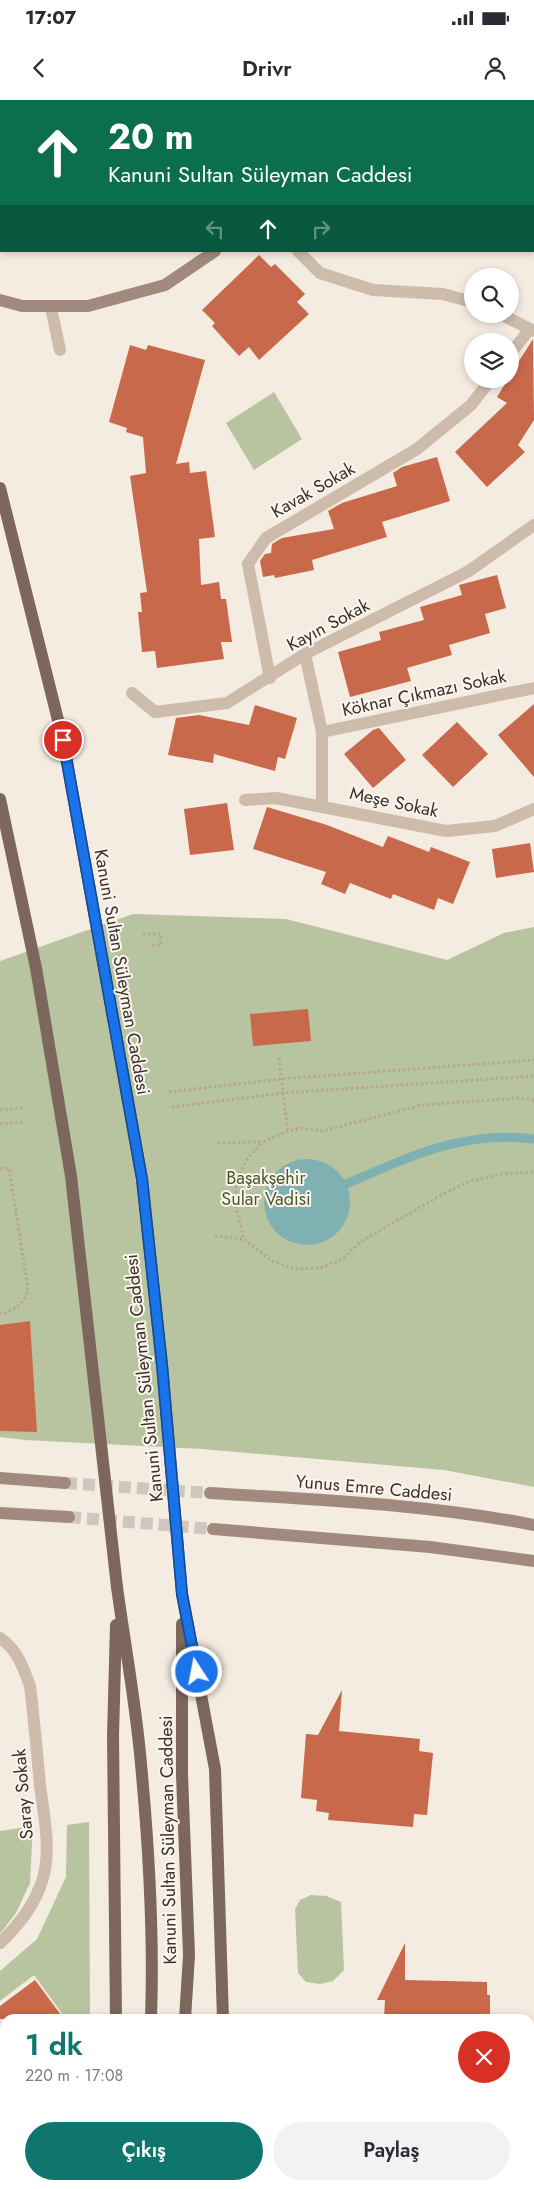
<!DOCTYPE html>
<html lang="tr">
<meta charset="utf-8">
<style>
:root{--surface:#fff;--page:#f2f2f3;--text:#2b2b33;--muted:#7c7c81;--accent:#0f766e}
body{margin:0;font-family:Jost,sans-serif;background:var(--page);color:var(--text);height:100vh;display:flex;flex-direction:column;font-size:19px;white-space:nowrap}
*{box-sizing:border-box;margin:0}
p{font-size:16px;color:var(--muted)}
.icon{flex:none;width:28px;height:28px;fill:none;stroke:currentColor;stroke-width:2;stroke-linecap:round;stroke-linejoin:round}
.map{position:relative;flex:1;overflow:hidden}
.drawer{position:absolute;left:0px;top:1914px;width:535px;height:176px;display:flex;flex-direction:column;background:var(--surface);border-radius:15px 15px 0 0;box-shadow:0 2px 8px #0003}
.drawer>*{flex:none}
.top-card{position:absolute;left:0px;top:0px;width:535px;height:152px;box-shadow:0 2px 8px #0003;background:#0b6e4f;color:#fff;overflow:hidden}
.tools{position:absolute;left:464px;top:168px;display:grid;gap:10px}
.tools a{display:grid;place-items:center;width:55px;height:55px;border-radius:50%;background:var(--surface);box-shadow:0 2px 8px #0003;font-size:25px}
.pin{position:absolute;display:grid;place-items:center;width:42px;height:42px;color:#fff;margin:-21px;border:2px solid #fff;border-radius:50%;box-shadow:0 1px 5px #0007}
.me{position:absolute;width:55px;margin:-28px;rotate:349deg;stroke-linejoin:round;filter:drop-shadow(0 0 4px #0008)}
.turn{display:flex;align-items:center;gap:18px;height:105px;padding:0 25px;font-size:22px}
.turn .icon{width:65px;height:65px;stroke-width:2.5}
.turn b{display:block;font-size:35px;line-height:42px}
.lanes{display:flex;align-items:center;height:48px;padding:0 25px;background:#0003;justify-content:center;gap:25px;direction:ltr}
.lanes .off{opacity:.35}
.round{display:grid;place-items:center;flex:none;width:52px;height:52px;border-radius:26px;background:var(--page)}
.summary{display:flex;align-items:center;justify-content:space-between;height:85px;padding:0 25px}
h1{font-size:30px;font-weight:600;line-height:38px;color:var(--accent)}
.button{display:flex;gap:10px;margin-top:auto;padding:10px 25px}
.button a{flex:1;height:58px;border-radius:30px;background:var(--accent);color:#fff;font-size:20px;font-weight:600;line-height:58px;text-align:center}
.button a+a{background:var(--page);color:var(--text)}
.status{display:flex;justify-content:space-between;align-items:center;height:35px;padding:0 25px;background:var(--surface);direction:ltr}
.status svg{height:14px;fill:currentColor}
header{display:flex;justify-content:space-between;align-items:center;height:65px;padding:0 25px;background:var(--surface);font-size:22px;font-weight:600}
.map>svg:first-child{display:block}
.green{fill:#b8c4a0}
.water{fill:#7fb0b2}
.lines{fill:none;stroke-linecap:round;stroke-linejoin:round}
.stream{stroke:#7fb0b2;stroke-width:9}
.building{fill:#c8694b}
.secondary-tunnel{stroke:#cfc6bd;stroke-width:12;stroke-dasharray:12 6;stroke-linecap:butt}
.path{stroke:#b9a596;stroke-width:3;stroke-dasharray:2.5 2.5;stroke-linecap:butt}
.lane{stroke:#cdbbac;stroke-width:12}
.street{stroke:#cdbbac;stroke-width:12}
.secondary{stroke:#a18a7d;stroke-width:12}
.primary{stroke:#7d675c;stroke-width:12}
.primary-bridge{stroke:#7d675c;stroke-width:12}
.route-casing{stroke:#114b97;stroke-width:12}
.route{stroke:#1a73e8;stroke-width:9}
.labels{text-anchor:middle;stroke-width:4;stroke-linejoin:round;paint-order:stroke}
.street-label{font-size:18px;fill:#3b302b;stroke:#fbf5ee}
.park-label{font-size:18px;fill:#4a5a2e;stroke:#fbf5ee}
</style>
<div class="status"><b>17:07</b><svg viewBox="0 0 49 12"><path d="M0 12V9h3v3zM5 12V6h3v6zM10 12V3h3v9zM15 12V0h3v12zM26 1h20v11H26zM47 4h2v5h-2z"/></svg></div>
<header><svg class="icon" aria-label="back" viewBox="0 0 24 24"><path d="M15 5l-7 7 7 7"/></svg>Drivr<svg class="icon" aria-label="person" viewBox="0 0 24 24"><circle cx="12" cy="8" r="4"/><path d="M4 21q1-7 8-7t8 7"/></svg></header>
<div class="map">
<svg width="534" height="2089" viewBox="0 0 534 2089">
<rect width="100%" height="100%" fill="#f4ebe1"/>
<g class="green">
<polygon points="274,292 302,339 254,370 226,323"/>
<polygon points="133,814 286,819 447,860 504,833 534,827 534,1387 444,1370 202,1349 25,1340 0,1337 0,861"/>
<polygon points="89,1722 90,1919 66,1919 34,1875 0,1901 0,1871 37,1839 66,1777 67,1725"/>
<polygon points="33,1726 30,1783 16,1813 0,1834 0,1731"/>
<polygon points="311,1795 326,1796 341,1802 344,1870 333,1881 320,1884 306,1882 298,1873 295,1809 300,1800"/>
</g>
<circle class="water" cx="307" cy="1102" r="43"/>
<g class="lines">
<path class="stream" d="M 346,1084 C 409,1057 463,1030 534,1039"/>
</g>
<g class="building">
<polygon points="259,155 271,167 275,164 305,194 297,202 309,214 259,260 249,247 239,256 212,226 215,223 202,210"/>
<polygon points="533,239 534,320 518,345 525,352 487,387 455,352 507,303 497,297 508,279 510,279 510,275"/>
<polygon points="130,245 146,250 148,245 205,260 176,364 189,362 190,373 206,371 215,437 199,439 201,485 219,482 221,499 226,499 232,542 221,542 224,559 157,568 155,551 142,552 138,512 142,512 140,493 147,492 130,376 146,373 143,337 126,332 127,328 109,322"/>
<polygon points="437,357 450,401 382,422 387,437 312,460 314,470 275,478 274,475 263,477 260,461 265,454 271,453 272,444 282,438 334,429 328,411 342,403 397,386 393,373 402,367"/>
<polygon points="497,475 506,508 485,514 490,533 449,545 452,555 407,568 411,581 350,597 338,552 381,540 379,532 424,520 420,507 462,495 459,485"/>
<polygon points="534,604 534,677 498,635"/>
<polygon points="255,605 297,618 285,659 278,657 275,671 214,654 213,663 168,655 176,618 199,615 249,625"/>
<polygon points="457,622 488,654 453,687 422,655"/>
<polygon points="379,628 406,660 373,688 344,654 373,630"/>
<polygon points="227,703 234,750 190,755 184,709"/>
<polygon points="267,707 327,725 383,747 388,736 429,752 431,747 470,762 453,804 438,798 434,810 393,794 391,799 350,783 345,794 321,784 326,772 253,749"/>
<polygon points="530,743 534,772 496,778 492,749"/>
<polygon points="308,909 311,941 253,946 250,914"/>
<polygon points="30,1221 37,1332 0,1331 0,1225"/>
<polygon points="342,1590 339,1631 420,1639 419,1651 433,1653 427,1715 414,1714 413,1727 328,1720 329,1713 316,1711 317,1700 301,1698 306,1634 318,1635"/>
<polygon points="405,1843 405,1880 487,1882 487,1895 490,1895 490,1919 384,1919 385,1900 377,1900"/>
<polygon points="35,1880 64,1919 0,1919 0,1906"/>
</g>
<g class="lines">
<g class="secondary-tunnel">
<polyline points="65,1383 210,1393"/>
<polyline points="69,1417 213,1429"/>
</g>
<g class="path">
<polyline points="143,834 161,834 161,845 150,846"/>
<polyline points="279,958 288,1031"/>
<polyline points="169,992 281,979 534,960"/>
<polyline points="534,1000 519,998 421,1005 323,1031 302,1028 288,1031 263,1042 247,1059 237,1080 235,1103 244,1139 272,1161 296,1169 320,1168 343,1159 360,1142 441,1095 470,1081 501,1074 534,1072"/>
<polyline points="172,1007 283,993 534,976"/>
<polyline points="0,1010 23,1008"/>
<polyline points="0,1024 25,1022"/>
<polyline points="218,1043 262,1042"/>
<path d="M 0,1069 L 9,1068 L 28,1189 C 25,1204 14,1210 0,1214"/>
<polyline points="215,1136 244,1139"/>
</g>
<g class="lane">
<polyline points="298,151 320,173 373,190 443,194 472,202"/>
<polyline points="51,208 60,250"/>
<polyline points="500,214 534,231"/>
<polyline points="510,254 530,229"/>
<polyline points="305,554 322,632 322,705"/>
<polyline points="270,578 248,464 266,438 417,349 471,305 491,279"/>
<polyline points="132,593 155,612 227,603 305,554 469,471 534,425"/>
<polyline points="322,632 534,588"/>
<polyline points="245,700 276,698 446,731 495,726 534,709"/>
</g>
<path class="street" d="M 0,1538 C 17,1549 23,1567 30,1586 C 34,1619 37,1652 40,1685 C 44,1717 53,1756 40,1787 C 32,1808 16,1828 0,1843"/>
<g class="secondary">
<polyline points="308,1 309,0"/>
<polyline points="0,200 22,206 88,206 165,185 215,151"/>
<polyline points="0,1378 65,1383"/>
<path d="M 210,1393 C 318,1400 428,1404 534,1425"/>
<polyline points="0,1413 69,1417"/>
<polyline points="213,1429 430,1447 534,1461"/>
</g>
<g class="primary">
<polyline points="0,388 63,640"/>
<path d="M 117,1487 C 125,1546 136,1605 141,1664 C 149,1749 154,1834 151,1919"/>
<polyline points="182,1494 215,1669 223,1919"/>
<polyline points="182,1524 182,1675 189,1855 185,1919"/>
<polyline points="116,1525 113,1636 116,1919"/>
<polyline points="223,2085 224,2089"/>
<polyline points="89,2089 91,2085"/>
<polyline points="136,2089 137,2085"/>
<polyline points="166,2089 167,2085"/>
</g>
<g class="primary-bridge">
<polyline points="63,640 142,1079 162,1265 182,1494"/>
<polyline points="0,699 36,868 71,1076 117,1487"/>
</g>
</g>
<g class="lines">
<defs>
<polyline id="route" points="63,640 142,1079 162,1265 182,1494 197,1572"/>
</defs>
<use href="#route" class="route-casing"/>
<use href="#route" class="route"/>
</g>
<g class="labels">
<g class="street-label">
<text transform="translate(313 390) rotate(-30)" y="6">Kavak Sokak</text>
<text transform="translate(328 525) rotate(-28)" y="6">Kayın Sokak</text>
<text transform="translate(424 593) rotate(-12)" y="6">Köknar Çıkmazı Sokak</text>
<text transform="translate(394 702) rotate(12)" y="6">Meşe Sokak</text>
<text transform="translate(122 872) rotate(80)" y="6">Kanuni Sultan Süleyman Caddesi</text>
<text transform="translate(144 1278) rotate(-96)" y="6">Kanuni Sultan Süleyman Caddesi</text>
<text transform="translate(374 1388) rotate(5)" y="6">Yunus Emre Caddesi</text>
<text transform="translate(23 1694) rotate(-95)" y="6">Saray Sokak</text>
<text transform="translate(168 1740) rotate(-91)" y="6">Kanuni Sultan Süleyman Caddesi</text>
</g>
<g class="park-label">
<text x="266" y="1084">Başakşehir<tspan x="266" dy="21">Sular Vadisi</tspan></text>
</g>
</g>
</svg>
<div class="tools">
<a><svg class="icon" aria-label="search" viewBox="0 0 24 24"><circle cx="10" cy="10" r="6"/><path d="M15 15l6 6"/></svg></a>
<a><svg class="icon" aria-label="layers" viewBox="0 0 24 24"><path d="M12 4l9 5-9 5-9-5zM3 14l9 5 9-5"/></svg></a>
</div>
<div class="pin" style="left:63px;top:640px;background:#d93025"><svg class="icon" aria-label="arrive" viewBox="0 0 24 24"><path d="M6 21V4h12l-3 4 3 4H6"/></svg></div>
<svg class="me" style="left:197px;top:1572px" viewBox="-20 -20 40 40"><circle r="17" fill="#1a73e8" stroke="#fff" stroke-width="3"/><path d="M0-11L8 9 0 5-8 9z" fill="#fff"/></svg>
<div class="top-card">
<div class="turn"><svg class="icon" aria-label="ahead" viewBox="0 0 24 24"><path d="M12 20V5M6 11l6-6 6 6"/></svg><div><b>20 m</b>Kanuni Sultan Süleyman Caddesi</div></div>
<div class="lanes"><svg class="icon off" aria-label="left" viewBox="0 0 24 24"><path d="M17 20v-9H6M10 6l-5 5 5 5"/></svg><svg class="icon" aria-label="ahead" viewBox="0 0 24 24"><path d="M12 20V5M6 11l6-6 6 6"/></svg><svg class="icon off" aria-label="right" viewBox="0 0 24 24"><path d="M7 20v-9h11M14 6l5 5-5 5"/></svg></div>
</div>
<section class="drawer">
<div class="summary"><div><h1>1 dk</h1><p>220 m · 17:08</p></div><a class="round" style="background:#d93025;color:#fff"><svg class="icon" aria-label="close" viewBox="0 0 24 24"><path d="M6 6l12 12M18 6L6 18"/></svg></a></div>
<div class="button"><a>Çıkış</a><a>Paylaş</a></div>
</section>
</div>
